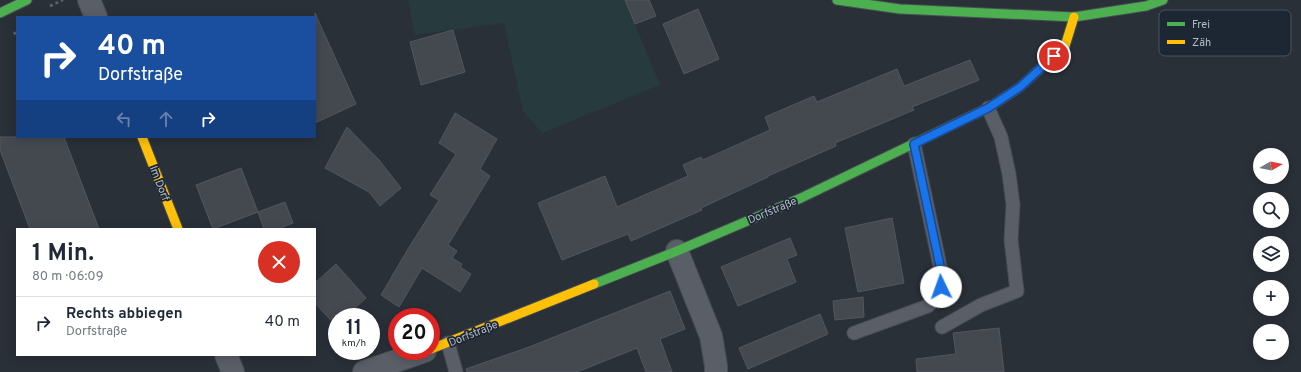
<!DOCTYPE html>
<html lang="de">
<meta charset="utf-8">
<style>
:root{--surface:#fff;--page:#f2f2f3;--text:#1f2937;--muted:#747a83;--line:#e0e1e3}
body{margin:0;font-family:Overpass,sans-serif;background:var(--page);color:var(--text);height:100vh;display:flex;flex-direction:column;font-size:15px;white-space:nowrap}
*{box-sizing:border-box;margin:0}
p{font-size:13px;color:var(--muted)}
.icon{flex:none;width:22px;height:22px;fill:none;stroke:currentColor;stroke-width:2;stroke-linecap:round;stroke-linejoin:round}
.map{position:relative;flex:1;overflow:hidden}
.details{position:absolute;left:16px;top:228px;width:300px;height:128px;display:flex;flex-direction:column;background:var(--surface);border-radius:0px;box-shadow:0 2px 10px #0003}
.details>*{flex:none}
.banner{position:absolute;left:16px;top:16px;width:300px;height:122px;border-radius:0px;box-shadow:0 2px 10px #0003;background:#1a4fa0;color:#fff;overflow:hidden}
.needle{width:26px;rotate:81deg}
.tools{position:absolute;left:1253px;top:148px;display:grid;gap:8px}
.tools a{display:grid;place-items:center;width:36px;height:36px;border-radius:50%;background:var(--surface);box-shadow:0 2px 10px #0003;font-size:20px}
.speed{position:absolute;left:328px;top:308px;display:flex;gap:8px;font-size:20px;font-weight:700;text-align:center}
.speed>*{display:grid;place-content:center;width:52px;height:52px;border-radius:50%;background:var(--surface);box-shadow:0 2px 10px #0003;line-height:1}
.speed small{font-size:10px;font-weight:400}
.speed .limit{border:6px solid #d22;background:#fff;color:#111}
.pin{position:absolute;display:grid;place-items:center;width:34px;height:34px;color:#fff;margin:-17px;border:2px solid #fff;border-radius:50%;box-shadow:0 1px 4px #0007}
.me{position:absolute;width:44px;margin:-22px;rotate:357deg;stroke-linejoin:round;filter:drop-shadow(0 0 3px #0008)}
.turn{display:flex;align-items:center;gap:14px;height:84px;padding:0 16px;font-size:18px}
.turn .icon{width:52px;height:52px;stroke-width:2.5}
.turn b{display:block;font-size:28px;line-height:34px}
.lanes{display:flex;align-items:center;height:38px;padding:0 16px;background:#0003;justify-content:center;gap:20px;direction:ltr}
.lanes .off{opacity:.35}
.round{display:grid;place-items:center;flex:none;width:42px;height:42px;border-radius:21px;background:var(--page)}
.overview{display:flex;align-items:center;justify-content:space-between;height:68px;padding:0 16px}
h1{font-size:24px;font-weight:700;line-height:30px}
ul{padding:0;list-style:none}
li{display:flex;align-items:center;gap:12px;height:52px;padding:0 16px;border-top:1px solid var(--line)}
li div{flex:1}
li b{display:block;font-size:15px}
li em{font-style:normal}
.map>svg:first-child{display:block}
.green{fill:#273a3e}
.building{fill:#444950;stroke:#52575f}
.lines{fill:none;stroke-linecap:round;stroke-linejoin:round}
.lane-casing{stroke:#484c53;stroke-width:15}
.street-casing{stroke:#484c53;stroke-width:24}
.fast-casing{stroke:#484c53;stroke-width:11}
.slow-casing{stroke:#484c53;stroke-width:11}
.path{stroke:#5d636a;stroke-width:2.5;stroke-dasharray:3 3;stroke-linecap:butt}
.lane{stroke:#5a5e66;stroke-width:13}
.street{stroke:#5a5e66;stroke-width:22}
.fast{stroke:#4caf50;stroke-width:9}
.slow{stroke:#ffc107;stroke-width:9}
.route-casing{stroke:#114b97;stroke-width:10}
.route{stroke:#1a73e8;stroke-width:7}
.labels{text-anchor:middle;stroke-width:3.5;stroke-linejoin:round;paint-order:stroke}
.street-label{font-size:11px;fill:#b4bcc9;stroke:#1d2633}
.key{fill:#1d2633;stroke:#4a5360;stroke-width:1}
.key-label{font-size:11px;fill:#b4bcc9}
</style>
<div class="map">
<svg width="1301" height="372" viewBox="0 0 1301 372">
<rect width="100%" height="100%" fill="#2a3038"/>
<polygon class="green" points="408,0 625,0 660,85 542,133 523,111 504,23 415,35"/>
<g class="building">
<polygon points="625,0 649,0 656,16 635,24"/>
<polygon points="698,9 719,59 684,74 663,24"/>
<polygon points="315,13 356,104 315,123"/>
<polygon points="453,30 465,72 421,85 410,42"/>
<polygon points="970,60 979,80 912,107 914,110 835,143 836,146 768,176 768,177 701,208 702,210 631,241 628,234 562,260 538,203 605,176 617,207 688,176 683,165 701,157 703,160 770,130 765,117 814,96 817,102 897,69 904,86"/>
<polygon points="455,113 497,139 480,169 490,176 448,245 457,251 452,258 462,264 460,267 471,274 460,292 422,268 399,307 381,295 408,249 439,200 430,195 456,154 439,143"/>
<polygon points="347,127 379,160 401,188 380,206 369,192 325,168"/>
<polygon points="0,137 64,137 99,229 30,229 0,150"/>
<polygon points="241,168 258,212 213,229 196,185"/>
<polygon points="285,202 293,223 278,229 264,229 258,212"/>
<polygon points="892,218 904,283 858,292 845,228"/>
<polygon points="790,238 797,255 787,259 796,282 738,306 721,267"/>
<polygon points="336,264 366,298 345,317 337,317 336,326 315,303 315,283"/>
<polygon points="670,291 685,329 660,339 672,372 646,372 637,348 577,372 467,372 466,369 529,347"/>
<polygon points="863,297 864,317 835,320 833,301"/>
<polygon points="820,314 828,334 748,369 739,348"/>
<polygon points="999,328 1004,372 917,372 916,359 956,354 953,333"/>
</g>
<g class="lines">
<defs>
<g id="lane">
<polyline points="942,327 981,305 1017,291 1011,240 1013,205 1009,174 1001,137 988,108"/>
<polyline points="854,333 928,306 936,298 941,287 940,266 914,144"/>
<polyline points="448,343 456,372"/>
</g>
<g id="street">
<polyline points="89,0 96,17"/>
<polyline points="677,251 711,336 716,366 716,372"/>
<polyline points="226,355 233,372"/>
<polyline points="364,372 425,351"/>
</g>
<g id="fast">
<polyline points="837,0 900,9 1074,17 1146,6 1163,0"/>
<polyline points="0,13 27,0"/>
<polyline points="594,284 677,251 801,198 969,117"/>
</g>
<g id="slow">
<polyline points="969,117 988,108 1020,87 1065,46 1074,17"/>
<polyline points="142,137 178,229"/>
<polyline points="431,349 594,284"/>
</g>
</defs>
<use href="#lane" class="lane-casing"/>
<use href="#street" class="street-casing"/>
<use href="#fast" class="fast-casing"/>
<use href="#slow" class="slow-casing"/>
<g class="path">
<polyline points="50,6 63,0"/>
<polyline points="14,32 17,37"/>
</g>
<use href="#lane" class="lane"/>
<use href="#street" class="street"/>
<use href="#fast" class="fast"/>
<use href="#slow" class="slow"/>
</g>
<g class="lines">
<defs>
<polyline id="route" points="941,287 940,266 914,144 988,108 1020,87 1054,56"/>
</defs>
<use href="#route" class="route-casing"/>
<use href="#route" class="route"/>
</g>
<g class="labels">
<g class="street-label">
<text transform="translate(160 183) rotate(69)" y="4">Im Dorf</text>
<text transform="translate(772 210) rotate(-23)" y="4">Dorfstraße</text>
<text transform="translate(473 333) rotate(-22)" y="4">Dorfstraße</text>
</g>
</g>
<rect x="1159" y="10" width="132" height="46" rx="6" class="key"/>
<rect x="1167" y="22" width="18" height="4" fill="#4caf50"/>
<rect x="1167" y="40" width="18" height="4" fill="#ffc107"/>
<g class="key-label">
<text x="1192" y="28">Frei</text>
<text x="1192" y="46">Zäh</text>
</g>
</svg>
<div class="tools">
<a><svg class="needle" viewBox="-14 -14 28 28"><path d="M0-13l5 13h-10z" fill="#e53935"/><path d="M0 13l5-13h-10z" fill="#747a83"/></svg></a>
<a><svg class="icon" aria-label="search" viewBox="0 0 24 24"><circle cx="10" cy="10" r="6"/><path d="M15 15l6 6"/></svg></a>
<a><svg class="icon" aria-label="layers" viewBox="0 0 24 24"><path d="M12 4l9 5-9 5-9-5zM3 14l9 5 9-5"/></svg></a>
<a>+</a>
<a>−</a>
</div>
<div class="speed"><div>11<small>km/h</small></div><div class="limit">20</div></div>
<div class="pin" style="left:1054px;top:56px;background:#d93025"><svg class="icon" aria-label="arrive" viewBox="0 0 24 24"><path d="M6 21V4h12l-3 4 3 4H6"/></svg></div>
<svg class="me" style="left:941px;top:287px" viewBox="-20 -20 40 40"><circle r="19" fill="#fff"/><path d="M0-13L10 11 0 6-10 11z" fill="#1a73e8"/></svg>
<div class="banner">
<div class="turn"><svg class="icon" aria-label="right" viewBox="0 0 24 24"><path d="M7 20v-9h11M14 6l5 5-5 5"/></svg><div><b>40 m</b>Dorfstraße</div></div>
<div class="lanes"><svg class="icon off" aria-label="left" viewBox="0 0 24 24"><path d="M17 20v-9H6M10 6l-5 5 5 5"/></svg><svg class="icon off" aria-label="ahead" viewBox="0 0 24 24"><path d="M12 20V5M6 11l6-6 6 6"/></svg><svg class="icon" aria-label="right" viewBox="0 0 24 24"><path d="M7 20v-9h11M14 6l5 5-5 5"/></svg></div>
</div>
<section class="details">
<div class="overview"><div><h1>1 Min.</h1><p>80 m · 06:09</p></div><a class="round" style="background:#d93025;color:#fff"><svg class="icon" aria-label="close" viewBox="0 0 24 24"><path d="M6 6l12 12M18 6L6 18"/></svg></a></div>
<ul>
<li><svg class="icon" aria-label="right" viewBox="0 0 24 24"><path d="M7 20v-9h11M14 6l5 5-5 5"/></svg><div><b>Rechts abbiegen</b><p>Dorfstraße</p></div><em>40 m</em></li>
</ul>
</section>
</div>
